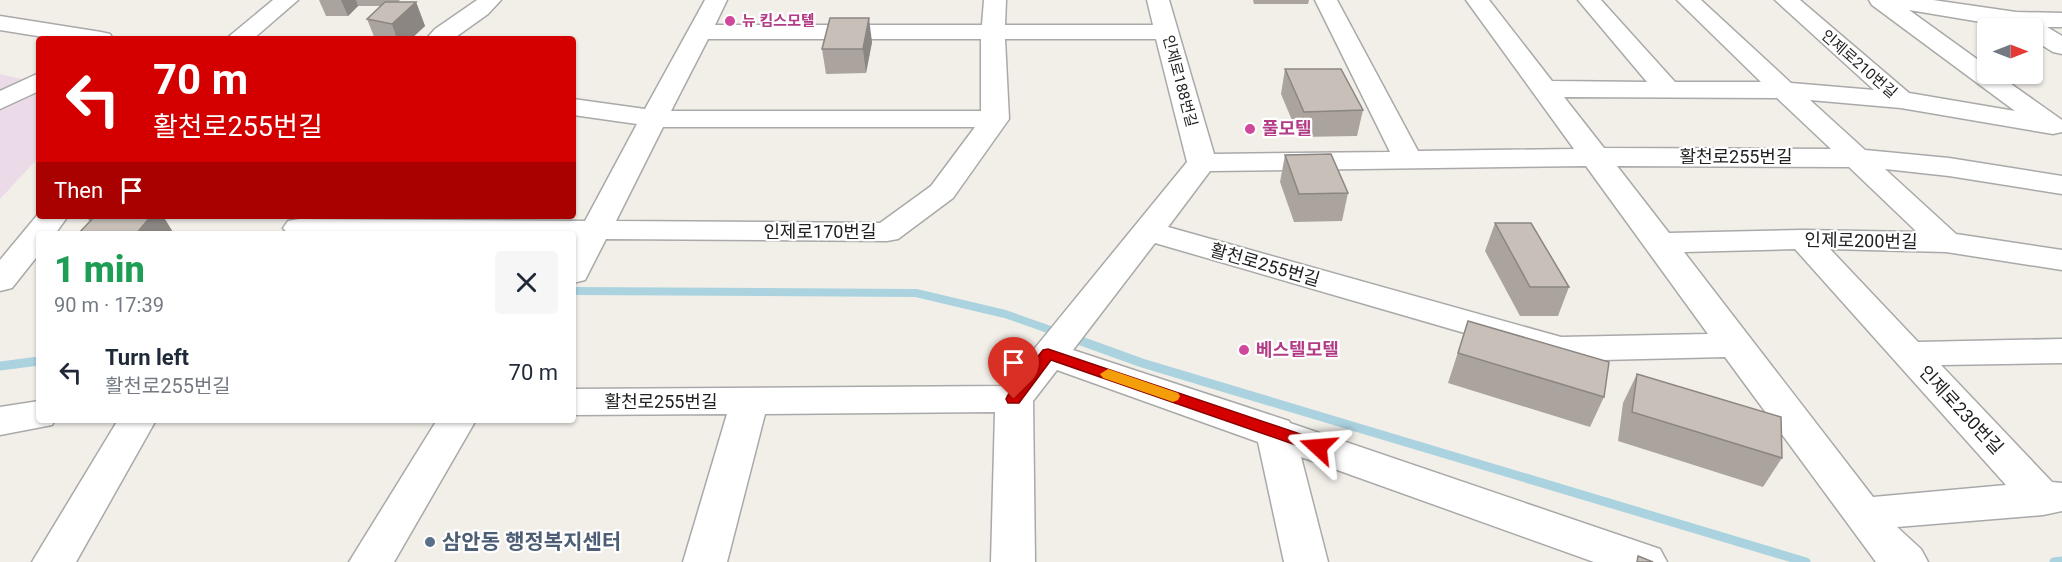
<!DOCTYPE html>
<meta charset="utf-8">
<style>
:root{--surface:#fff;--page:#f6f6f7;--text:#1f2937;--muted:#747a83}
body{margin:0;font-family:Roboto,"Noto Sans KR",sans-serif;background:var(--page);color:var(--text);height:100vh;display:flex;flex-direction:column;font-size:22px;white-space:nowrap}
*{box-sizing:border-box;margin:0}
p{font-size:20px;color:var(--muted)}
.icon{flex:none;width:33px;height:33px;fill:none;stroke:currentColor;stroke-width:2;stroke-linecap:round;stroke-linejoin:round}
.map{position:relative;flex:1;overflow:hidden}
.details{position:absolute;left:36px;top:231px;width:540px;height:192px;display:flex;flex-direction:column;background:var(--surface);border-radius:6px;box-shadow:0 2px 4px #0004}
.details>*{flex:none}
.hud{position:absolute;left:36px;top:36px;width:540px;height:183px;border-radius:6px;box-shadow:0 2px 4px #0004;background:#d40000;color:#fff;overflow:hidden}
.needle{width:39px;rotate:90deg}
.fabs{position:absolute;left:1977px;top:18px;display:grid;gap:12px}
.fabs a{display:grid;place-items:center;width:66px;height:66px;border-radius:6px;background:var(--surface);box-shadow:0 2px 4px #0004;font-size:30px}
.pin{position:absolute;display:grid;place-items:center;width:51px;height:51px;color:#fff;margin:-62px -26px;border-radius:50% 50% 50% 0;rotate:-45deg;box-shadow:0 0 6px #0007}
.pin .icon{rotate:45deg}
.me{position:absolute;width:66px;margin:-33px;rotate:289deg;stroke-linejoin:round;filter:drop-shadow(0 0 4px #0008)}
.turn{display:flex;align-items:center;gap:21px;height:126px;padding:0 18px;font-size:27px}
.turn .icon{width:78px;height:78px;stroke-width:2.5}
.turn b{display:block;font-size:42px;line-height:51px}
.then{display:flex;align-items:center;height:57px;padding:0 18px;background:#0003;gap:12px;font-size:22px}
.round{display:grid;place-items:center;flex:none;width:63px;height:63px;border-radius:6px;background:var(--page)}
.overview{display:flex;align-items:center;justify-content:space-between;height:102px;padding:0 18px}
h1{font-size:36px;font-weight:800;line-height:45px;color:#1e9e55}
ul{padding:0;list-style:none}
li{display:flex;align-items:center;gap:18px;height:78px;padding:0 18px}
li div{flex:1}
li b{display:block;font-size:22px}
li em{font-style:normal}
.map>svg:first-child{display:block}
.industrial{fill:#ebdbe8}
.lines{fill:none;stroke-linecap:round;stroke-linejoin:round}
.stream-far1{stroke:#aad3df;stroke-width:8}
.stream{stroke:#aad3df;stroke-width:9}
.minor-casing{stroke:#a9a9a9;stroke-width:3}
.minor{fill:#fff;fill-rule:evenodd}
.wall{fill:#aba49e}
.shaded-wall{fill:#8b8681}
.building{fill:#c7bfb8;stroke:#8b8681;stroke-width:1.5}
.route{fill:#d40000;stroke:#8a0000;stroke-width:1.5}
.slow{fill:#f59e0b}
.hotel-dot{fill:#d1479c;stroke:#fff;stroke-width:2}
.service-dot{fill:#5c6f8a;stroke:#fff;stroke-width:2}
.labels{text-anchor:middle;stroke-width:4.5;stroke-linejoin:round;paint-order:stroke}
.far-hotel-label{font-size:15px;font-weight:bold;fill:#b23c85;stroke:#fff;text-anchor:start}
.far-street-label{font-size:15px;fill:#222;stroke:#fff}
.hotel-label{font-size:18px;font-weight:bold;fill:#b23c85;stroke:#fff;text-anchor:start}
.street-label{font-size:18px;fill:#222;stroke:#fff}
.near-service-label{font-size:21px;font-weight:bold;fill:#4e5e75;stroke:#fff;text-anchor:start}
</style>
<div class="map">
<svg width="2062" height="562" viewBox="0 0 2062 562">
<rect width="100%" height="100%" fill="#f2efe9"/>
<polygon class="industrial" points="0,74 39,83 39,157 0,199"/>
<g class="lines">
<polyline class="stream-far1" points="573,291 916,293 1005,314 1059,333"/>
<g class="stream">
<polyline points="1070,337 1142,363 1806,562"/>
<polyline points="0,366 39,361"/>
<polyline points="2054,562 2062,561"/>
</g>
<defs>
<g id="minor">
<polygon points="273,0 298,0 253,39 226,39"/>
<polygon points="477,0 501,0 488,14 453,39 426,39 435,29"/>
<path d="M 705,0 L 727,0 L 715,25 L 982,25 L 984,0 L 1006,0 L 1005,25 L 1153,25 L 1147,0 L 1169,0 L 1214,154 L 1390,152 L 1315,0 L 1337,0 L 1418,151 L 1574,149 L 1466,0 L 1489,0 L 1552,81 L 1647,82 L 1578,0 L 1601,0 L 1675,82 L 1761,82 L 1677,0 L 1701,0 L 1791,83 L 1874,90 L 1775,0 L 1800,0 L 1909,93 L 2015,111 L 1872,5 L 1869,0 L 1933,0 L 2016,12 L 2062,13 L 2062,27 L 2047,27 L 2062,36 L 2062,54 L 2053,52 L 2032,39 L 2032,28 L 2017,28 L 1909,10 L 1988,67 L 1988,74 L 1997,74 L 2062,120 L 2062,132 L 2053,134 L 1901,108 L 1810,100 L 1865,150 L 1949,158 L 2062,176 L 2062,194 L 1949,176 L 1885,169 L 1956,234 L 2062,250 L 2062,270 L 1946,252 L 1830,249 L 1918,342 L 2062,339 L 2062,363 L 1941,365 L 2052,482 L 2062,483 L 2062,511 L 2043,515 L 1897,527 L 1921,549 L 1928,562 L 1876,562 L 1725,357 L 1561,361 L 1155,243 L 1073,350 L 1289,421 L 1290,423 L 1660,549 L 1667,562 L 1594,562 L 1301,457 L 1328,562 L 1284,562 L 1258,442 L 1057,370 L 1033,401 L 1035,562 L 991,562 L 995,412 L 765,414 L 727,562 L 683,562 L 727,414 L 573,415 L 573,389 L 1004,386 L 1187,162 L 1156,39 L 1005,39 L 1009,119 L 953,198 L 898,239 L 887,241 L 606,239 L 585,280 L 573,283 L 575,239 L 573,239 L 573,234 L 288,234 L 283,228 L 288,221 L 299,219 L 585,221 L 637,124 L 573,115 L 573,99 L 645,109 ZM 708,39 L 981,39 L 981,111 L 671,111 ZM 1564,97 L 1777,98 L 1831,149 L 1604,148 ZM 663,127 L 975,127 L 931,186 L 880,223 L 616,221 ZM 1586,166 L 1708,334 L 1561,337 L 1168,227 L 1210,171 ZM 1617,166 L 1849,167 L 1917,232 L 1803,230 L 1669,233 ZM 1795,249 L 2006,485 L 1873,497 L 1684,252 Z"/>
<polygon points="0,16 101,32 110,34 113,39 56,39 0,30"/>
<polygon points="39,73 39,91 0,109 0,91"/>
<polygon points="39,213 39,216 68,216 55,234 39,234 39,254 12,288 0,291 0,260"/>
<polygon points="39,401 39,420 55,420 52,425 0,435 0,407"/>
<polygon points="118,420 156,420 76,562 32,562"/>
<polygon points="437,420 476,420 394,562 349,562"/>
</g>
</defs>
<use href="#minor" class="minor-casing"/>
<use href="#minor" class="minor"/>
</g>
<g class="wall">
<polygon points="319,0 400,0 398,2 416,2 425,26 411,39 375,39 367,19 381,6 358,6 348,16 326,16"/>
<polygon points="1253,0 1309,0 1308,4 1254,4"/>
<polygon points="872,42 866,73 826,74 822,49"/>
<polygon points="1285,69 1363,110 1357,136 1299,137 1281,94"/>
<polygon points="1285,155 1348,193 1342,221 1294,222 1280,182"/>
<polygon points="86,216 163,216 174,234 90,222"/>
<polygon points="1495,223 1569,287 1558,316 1520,316 1485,251"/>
<polygon points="1468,321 1604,397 1590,427 1448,383"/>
<polygon points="1637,374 1782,458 1763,487 1618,441 1623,403"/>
</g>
<g class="shaded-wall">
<polygon points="341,0 356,0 358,6 348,16"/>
<polygon points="416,2 425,26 411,39 397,39 392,24"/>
<polygon points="869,18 872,42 866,73 863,49"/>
<polygon points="151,216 163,216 174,234 136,234"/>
</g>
<g class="building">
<polygon points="385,2 416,2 392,24 367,19"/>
<polygon points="830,18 869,18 863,49 822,49"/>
<polygon points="1285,69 1341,69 1363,110 1304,112"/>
<polygon points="1331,154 1348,193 1299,194 1285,155"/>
<polygon points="95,216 151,216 136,234 78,234"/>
<polygon points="1495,223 1531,223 1569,287 1530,287"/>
<polygon points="1468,321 1609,362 1604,397 1458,353"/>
<polygon points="1637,374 1781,417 1782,458 1632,412"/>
<polygon points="1638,556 1653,562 1637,562"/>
</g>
<polygon class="route" points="1048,349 1324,442 1326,447 1324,451 1313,451 1051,360 1019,403 1008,403 1006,399 1008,395 1043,350"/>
<polygon class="slow" points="1108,369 1178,393 1180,396 1178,400 1173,402 1103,378 1100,374"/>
<g class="hotel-dot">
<circle cx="730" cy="21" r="6"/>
<circle cx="1250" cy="129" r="6"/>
<circle cx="1244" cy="350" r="6"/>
</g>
<circle class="service-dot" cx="430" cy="542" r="6"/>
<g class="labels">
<g class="far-hotel-label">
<text x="742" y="26">뉴 킴스모텔</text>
</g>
<g class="far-street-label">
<text transform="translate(1859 64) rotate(41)" y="5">인제로210번길</text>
<text transform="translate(1180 81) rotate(75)" y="5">인제로188번길</text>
</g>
<g class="hotel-label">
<text x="1262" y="135">풀모텔</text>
<text x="1256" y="356">베스텔모텔</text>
</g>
<g class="street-label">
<text x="1736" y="163">활천로255번길</text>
<text x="820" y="238">인제로170번길</text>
<text transform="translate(1861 241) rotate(1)" y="6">인제로200번길</text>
<text transform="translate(1265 265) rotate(16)" y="6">활천로255번길</text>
<text x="661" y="408">활천로255번길</text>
<text transform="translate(1961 410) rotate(47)" y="6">인제로230번길</text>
</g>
<g class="near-service-label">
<text x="442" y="549">삼안동 행정복지센터</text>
</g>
</g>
</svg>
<div class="fabs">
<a><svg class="needle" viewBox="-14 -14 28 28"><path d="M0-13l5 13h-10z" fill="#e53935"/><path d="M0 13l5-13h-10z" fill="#747a83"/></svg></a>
</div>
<div class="pin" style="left:1014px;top:399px;background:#d93025"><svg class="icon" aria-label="arrive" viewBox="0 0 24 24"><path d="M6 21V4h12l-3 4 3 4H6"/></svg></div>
<svg class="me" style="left:1318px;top:447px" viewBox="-20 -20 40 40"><path d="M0-17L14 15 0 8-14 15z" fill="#d40000" stroke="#fff" stroke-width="4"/></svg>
<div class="hud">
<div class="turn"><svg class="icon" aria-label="left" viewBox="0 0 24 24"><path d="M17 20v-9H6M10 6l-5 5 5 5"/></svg><div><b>70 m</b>활천로255번길</div></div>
<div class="then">Then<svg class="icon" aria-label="arrive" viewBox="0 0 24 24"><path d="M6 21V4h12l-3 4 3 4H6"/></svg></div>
</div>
<section class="details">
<div class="overview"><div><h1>1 min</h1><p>90 m · 17:39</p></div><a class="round"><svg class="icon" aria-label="close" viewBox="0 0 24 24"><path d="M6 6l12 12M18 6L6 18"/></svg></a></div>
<ul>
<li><svg class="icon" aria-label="left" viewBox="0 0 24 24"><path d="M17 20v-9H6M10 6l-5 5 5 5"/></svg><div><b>Turn left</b><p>활천로255번길</p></div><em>70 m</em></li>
</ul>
</section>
</div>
